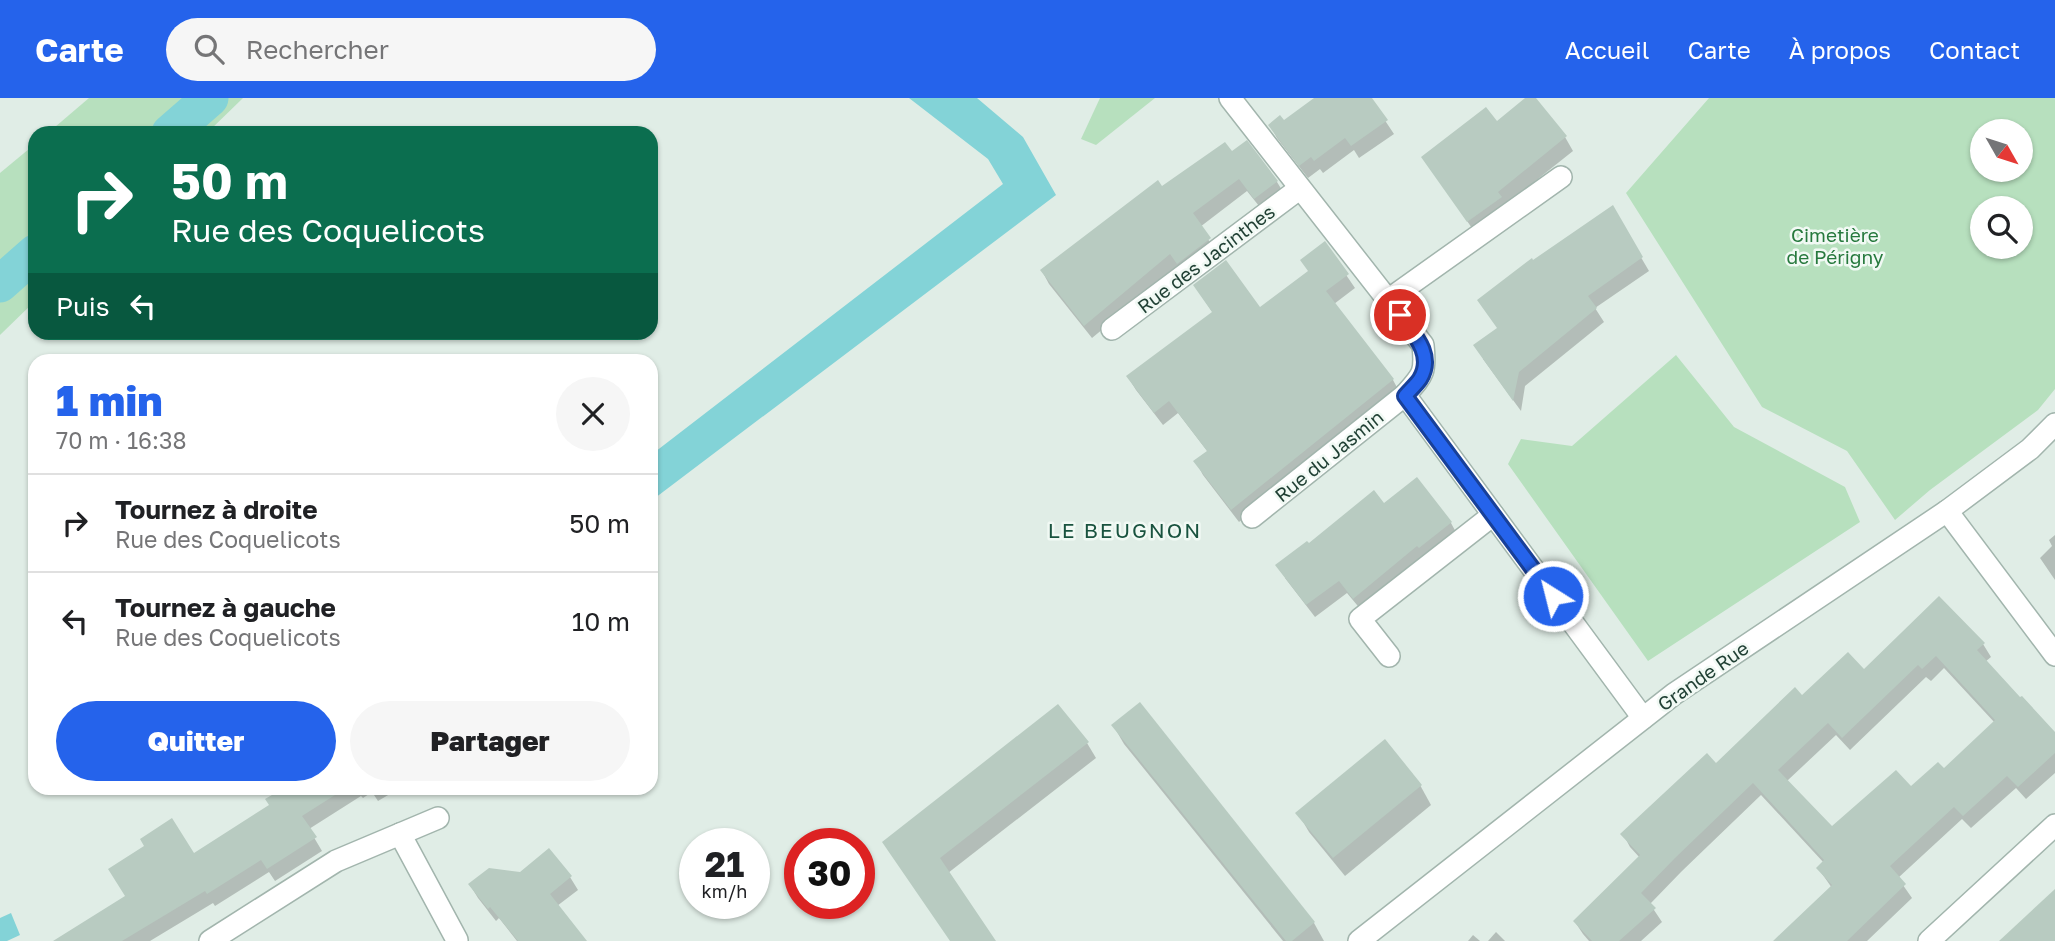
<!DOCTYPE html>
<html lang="fr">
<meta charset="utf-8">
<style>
:root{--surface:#fff;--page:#f6f6f6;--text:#202124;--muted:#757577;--line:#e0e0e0;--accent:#2563eb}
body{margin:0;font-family:"Golos Text",sans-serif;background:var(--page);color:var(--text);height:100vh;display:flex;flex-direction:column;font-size:26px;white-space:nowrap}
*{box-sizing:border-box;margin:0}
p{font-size:23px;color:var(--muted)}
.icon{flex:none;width:38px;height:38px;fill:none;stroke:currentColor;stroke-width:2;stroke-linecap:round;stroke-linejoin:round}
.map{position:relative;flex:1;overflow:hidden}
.details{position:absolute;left:28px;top:256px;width:630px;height:441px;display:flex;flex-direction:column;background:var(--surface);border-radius:21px;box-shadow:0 2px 5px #0004}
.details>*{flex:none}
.hud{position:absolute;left:28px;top:28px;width:630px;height:214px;border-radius:21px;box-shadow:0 2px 5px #0004;background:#0b6e4f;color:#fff;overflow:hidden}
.needle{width:46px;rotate:129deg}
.fabs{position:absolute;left:1970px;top:21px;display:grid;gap:14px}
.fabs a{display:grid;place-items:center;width:63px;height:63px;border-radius:50%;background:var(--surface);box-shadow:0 2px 5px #0004;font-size:35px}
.speed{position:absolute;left:679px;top:730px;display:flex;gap:14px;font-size:35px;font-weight:700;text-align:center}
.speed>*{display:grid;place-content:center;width:91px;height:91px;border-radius:50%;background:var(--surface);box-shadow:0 2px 5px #0004;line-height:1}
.speed small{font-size:18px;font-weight:400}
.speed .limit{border:10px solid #d22;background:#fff;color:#111}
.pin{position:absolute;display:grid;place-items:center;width:60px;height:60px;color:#fff;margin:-30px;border:4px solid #fff;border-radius:50%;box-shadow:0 2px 7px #0007}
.me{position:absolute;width:77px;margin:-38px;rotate:324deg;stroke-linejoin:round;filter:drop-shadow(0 0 5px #0008)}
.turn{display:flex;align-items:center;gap:24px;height:147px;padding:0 28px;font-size:32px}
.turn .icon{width:91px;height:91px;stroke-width:2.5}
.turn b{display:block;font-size:49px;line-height:60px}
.then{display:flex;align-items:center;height:66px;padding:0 28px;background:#0003;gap:14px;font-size:26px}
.round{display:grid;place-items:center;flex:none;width:74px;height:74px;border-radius:37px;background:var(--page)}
.overview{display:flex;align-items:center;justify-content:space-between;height:119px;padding:0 28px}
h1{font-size:42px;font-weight:800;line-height:52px;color:var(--accent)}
.cta{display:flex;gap:14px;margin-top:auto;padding:14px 28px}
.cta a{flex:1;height:80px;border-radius:42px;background:var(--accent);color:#fff;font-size:28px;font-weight:800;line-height:80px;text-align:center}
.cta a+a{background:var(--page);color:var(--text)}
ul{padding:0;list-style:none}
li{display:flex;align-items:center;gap:21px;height:98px;padding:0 28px;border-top:2px solid var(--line)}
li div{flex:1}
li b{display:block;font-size:26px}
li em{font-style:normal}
header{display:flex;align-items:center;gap:42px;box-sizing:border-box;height:98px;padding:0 35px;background:var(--accent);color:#fff}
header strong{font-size:33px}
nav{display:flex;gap:38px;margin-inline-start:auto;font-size:24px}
.search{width:490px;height:63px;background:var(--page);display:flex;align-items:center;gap:18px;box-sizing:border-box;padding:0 24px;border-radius:38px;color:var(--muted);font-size:26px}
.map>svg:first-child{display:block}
.green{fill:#b7e0be;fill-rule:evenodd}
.water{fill:#83d3d7}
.shadow{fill:#0003;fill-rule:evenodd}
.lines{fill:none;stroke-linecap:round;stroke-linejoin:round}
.canal{stroke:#83d3d7;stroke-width:37}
.building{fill:#b8cbc1;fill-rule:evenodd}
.minor-casing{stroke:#a2b5ad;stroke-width:24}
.tertiary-casing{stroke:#a2b5ad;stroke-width:24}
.minor{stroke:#fff;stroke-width:21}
.tertiary{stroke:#fff;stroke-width:21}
.route-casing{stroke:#184099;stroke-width:18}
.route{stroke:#2563eb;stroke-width:12}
.labels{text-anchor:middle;stroke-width:5;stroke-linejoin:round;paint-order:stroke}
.park-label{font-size:19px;fill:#26793d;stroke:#f1f9f4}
.street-label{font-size:19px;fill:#1f3f33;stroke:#f1f9f4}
.neighbourhood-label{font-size:21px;letter-spacing:2px;fill:#19533f;stroke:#f1f9f4}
</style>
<header>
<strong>Carte</strong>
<div class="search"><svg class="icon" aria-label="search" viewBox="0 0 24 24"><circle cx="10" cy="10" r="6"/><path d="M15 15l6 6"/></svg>Rechercher</div>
<nav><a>Accueil</a><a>Carte</a><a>À propos</a><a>Contact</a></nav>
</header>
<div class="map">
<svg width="2055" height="843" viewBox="0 0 2055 843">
<rect width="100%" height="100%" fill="#e0ede6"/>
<g class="green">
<polygon points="89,0 243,0 207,35 48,35"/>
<polygon points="1100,0 1155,0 1096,47 1081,41"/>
<path d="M 1709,0 L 2055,0 L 2055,291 L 2038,312 L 1930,392 L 1895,422 L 1847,353 L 1762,309 L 1626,95 ZM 2021,33 L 2021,72 L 1983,72 L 1983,33 ZM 2021,110 L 2021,149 L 1983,149 L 1983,110 Z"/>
<polygon points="35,46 35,203 0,237 0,75"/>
<polygon points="1676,257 1734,329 1845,389 1860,424 1648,563 1508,366 1521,341 1572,348"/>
</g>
<g class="water">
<polygon points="210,0 222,0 183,35 170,35"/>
<polygon points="909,0 977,0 1023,39 1056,97 651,403 651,357 1003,86 988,61"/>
<polygon points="35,155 35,168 0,200 0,186"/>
<polygon points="11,815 20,837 7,843 0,843 0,820"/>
</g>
<g class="shadow">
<polygon points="1337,0 1370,0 1394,36 1359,60 1354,52 1323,75 1320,71 1308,80 1277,40 1270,27 1284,24"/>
<polygon points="1528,0 1533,0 1565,39 1573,53 1504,108 1476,136 1423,59 1496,25"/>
<polygon points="1246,45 1277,84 1285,97 1263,113 1247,93 1200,129 1217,155 1179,168 1092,240 1049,186 1042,173 1162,91 1232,56"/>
<polygon points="1612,110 1649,173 1595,210 1604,224 1525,288 1521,313 1483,261 1498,231"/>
<polygon points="1325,146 1355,190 1334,206 1393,282 1400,295 1239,424 1203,377 1196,364 1208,354 1178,315 1163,327 1136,292 1128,279 1213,215 1195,188 1259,211 1310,174"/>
<polygon points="1384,407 1451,425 1458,438 1362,513 1347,495 1315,519 1285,480 1309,448"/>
<polygon points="2055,437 2055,482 2040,460 2052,448 2049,442"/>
<path d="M 1983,546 L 1991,559 L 1985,564 L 2055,636 L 2055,675 L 2026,701 L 2016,690 L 1971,730 L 1962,721 L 1898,780 L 1912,800 L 1867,843 L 1776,843 L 1832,790 L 1818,770 L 1824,765 L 1761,697 L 1682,773 L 1650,806 L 1662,824 L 1641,843 L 1589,843 L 1583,836 L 1575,824 L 1640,760 L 1630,749 L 1623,736 L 1802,600 L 1864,574 ZM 1944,570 L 1995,625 L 1944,673 L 1832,731 L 1787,683 L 1836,637 L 1850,652 L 1926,579 L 1931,583 Z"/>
<polygon points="1057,608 1087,645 1096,660 948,775 893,759"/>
<polygon points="1113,627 1314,825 1324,843 1283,843 1124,646"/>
<polygon points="1420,687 1431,707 1345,778 1309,734 1298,715"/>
<polygon points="271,690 400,690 378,703 372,694 363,700 361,698 309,731 322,753 275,783 269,774 215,808 213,805 150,843 99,843 126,799 271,708 276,696"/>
<polygon points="549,753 570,779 578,792 557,808 585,843 517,843 499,820 496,823 478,800 470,787 520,776"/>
<polygon points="1496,834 1505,843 1488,843"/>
<polygon points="1473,837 1480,843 1468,843"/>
</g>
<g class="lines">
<g class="canal">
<polyline points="170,35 210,0"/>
<polyline points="0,186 35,155"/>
</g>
</g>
<g class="building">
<polygon points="1314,0 1372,0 1388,22 1351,48 1345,40 1314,63 1311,59 1299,68 1268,27 1280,17 1284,22"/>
<polygon points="1525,0 1536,0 1567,38 1498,94 1502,99 1467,124 1421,59 1486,9 1497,23"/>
<polygon points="1247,42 1278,83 1254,101 1239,81 1193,115 1211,140 1177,166 1170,156 1084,228 1040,172 1158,82 1162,88 1225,44 1232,53"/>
<polygon points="1613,107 1643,159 1588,198 1597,210 1519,274 1513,303 1473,247 1497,230 1477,202 1532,160 1533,162"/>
<polygon points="1325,143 1349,176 1326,193 1394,281 1231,412 1193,363 1207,353 1169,303 1154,315 1126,278 1212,214 1193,187 1226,162 1260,209 1308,173 1300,162"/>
<polygon points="1417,379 1452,424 1419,450 1417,448 1353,501 1339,483 1306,507 1275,467 1307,443 1309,445 1374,392 1384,405"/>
<path d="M 1939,498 L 1985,545 L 1977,552 L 2020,599 L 2022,598 L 2055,634 L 2055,655 L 2018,689 L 2007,678 L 1963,718 L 1954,709 L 1890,768 L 1906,786 L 1847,843 L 1773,843 L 1832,787 L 1816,770 L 1824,762 L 1753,685 L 1675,760 L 1641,795 L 1656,810 L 1619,843 L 1592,843 L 1573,823 L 1640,757 L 1620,736 L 1707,655 L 1716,665 L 1795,589 L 1802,597 L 1848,554 L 1864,571 ZM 1936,558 L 1995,622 L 1944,670 L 1938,664 L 1911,688 L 1896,672 L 1832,728 L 1778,672 L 1828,625 L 1842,640 L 1918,567 L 1922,571 Z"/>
<polygon points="1140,604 1315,824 1292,843 1286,843 1111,627"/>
<polygon points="1058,606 1089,644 940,760 996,843 950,843 882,744"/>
<polygon points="1385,641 1422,687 1333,760 1295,715"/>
<polygon points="284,690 346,690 302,718 317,739 267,771 261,762 207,796 205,793 122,843 53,843 125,798 108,771 144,748 140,741 172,720 194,755 269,707 265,701"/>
<polygon points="549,750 572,778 550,796 587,843 518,843 490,809 488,811 468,786 489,770 520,774"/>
<polygon points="2055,791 2055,843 1999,843"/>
</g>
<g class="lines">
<defs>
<g id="minor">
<path d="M 1230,0 L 1423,247 C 1426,275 1423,277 1405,297 L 1643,620"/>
<polyline points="1388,202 1561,79"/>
<polyline points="1112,231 1299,91"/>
<polyline points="1947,413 2055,557"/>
<polyline points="1252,419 1405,297"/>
<polyline points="1389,558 1360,521 1493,417"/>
<polyline points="400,736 457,842"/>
<polyline points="210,843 336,763 438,720"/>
<polyline points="1929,843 2055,727"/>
</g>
<polyline id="tertiary" points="1359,843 1674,596 1947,413 2030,351 2055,326"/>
</defs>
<use href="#minor" class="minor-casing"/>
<use href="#tertiary" class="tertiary-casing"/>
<use href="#minor" class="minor"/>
<use href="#tertiary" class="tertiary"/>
</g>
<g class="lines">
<defs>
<path id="route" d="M 1400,217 C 1413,235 1435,257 1420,281 C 1416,287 1410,292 1405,298 L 1553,498"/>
</defs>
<use href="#route" class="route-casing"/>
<use href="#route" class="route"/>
</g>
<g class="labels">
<g class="park-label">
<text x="1835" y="144">Cimetière<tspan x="1835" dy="22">de Périgny</tspan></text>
</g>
<g class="street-label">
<text transform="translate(1206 161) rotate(-37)" y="7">Rue des Jacinthes</text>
<text transform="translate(1329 358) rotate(-39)" y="7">Rue du Jasmin</text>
<text transform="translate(1703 578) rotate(-35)" y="7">Grande Rue</text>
</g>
<g class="neighbourhood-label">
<text x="1125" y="440">LE BEUGNON</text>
</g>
</g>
</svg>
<div class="fabs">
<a><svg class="needle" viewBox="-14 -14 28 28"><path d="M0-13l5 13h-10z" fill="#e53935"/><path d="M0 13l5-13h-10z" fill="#757577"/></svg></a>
<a><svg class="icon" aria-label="search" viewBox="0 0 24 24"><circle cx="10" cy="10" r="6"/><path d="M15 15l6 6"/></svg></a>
</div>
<div class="speed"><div>21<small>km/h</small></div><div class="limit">30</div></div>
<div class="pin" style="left:1400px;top:217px;background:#d93025"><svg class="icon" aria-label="arrive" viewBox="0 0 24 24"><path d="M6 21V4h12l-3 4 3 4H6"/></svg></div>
<svg class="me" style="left:1553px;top:498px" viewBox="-20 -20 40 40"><circle r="17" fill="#2563eb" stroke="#fff" stroke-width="3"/><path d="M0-11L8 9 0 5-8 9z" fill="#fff"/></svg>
<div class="hud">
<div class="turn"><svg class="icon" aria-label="right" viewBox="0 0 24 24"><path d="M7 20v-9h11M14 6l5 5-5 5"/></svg><div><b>50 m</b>Rue des Coquelicots</div></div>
<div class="then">Puis<svg class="icon" aria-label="left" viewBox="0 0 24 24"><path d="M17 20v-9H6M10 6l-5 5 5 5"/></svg></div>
</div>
<section class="details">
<div class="overview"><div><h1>1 min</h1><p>70 m · 16:38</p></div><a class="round"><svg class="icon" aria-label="close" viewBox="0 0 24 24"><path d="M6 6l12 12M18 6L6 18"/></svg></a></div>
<ul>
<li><svg class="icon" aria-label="right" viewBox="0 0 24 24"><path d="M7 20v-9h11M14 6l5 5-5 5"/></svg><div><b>Tournez à droite</b><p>Rue des Coquelicots</p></div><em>50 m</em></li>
<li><svg class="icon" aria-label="left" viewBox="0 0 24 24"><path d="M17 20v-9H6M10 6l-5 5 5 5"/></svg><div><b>Tournez à gauche</b><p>Rue des Coquelicots</p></div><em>10 m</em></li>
</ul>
<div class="cta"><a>Quitter</a><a>Partager</a></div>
</section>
</div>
